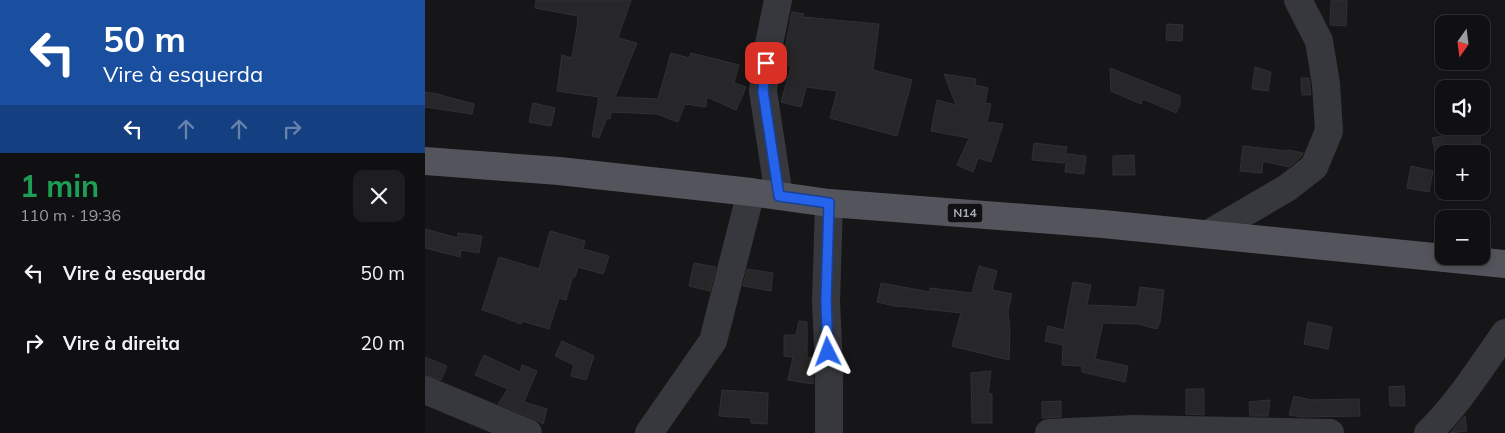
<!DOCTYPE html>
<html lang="pt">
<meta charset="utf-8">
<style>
:root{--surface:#101012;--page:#1e1e20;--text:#f1f3f6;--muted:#9c9d9f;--line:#303032}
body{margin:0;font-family:Mulish,sans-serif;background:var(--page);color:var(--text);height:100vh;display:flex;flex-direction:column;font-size:19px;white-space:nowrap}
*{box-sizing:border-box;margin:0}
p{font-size:16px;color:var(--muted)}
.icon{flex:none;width:28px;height:28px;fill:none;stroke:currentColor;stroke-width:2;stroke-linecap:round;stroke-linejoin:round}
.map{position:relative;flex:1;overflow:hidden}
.sheet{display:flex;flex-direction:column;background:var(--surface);width:425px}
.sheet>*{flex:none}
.top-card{background:#1a4fa0;color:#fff;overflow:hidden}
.needle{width:32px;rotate:194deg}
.buttons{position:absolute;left:1010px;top:15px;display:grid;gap:10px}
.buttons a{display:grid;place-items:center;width:55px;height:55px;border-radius:10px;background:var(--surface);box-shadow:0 2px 8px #0003,0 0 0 1px var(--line);font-size:25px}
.pin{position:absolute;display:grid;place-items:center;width:42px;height:42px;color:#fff;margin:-21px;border-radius:10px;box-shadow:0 2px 8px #0006}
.me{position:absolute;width:55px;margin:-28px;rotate:357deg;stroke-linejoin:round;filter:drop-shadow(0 0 4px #0008)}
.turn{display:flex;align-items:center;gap:18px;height:105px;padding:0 20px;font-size:22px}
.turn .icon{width:65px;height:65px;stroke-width:2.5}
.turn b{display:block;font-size:35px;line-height:42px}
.lanes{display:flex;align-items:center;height:48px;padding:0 20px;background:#0003;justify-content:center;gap:25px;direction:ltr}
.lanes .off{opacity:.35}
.round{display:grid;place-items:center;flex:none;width:52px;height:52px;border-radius:10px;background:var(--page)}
.overview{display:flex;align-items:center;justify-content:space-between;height:85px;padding:0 20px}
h1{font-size:30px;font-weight:700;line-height:38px;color:#1e9e55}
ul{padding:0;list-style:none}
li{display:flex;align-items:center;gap:15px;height:70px;padding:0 20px}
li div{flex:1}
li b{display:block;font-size:19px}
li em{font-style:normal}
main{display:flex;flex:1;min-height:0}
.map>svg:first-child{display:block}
.building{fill:#272629;stroke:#313034}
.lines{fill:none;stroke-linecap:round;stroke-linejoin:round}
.minor{stroke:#37383d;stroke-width:28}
.major{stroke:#54555c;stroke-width:28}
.route-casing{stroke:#184099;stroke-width:12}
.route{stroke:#2563eb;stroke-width:9}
.labels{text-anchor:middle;stroke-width:5;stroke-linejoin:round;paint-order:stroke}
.shield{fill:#111113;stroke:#7b7e86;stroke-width:1}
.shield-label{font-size:12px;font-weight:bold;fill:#a9acb7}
</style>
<main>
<section class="sheet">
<div class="top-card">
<div class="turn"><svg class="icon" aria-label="left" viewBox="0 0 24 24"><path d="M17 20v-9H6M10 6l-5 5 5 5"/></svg><div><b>50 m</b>Vire à esquerda</div></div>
<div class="lanes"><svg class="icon" aria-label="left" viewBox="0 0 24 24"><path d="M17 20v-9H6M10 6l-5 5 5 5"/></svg><svg class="icon off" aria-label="ahead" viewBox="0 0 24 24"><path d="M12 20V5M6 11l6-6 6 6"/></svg><svg class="icon off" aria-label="ahead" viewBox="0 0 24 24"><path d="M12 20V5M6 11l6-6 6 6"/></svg><svg class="icon off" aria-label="right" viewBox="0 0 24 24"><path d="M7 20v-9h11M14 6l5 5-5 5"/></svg></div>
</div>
<div class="overview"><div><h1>1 min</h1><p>110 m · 19:36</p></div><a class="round"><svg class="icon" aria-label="close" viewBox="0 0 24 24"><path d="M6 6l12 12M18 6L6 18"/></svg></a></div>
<ul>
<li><svg class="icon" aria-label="left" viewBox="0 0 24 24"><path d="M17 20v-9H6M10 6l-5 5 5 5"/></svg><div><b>Vire à esquerda</b></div><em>50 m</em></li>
<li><svg class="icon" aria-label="right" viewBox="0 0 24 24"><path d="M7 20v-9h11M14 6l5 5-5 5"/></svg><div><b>Vire à direita</b></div><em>20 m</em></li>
</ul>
</section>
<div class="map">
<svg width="1080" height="433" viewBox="0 0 1080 433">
<rect width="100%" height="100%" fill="#161618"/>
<g class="building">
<polygon points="111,0 206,0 193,38 212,43 190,97 233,99 246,53 264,58 266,53 314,65 309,83 321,87 311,110 282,97 281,107 260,104 253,122 232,114 186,112 185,119 182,118 174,138 167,136 174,97 132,91 137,55 147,58 153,21 152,20 153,16 110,8"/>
<polygon points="906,0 922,0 921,26 905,25"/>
<polygon points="367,12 379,14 378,17 454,24 448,70 487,80 472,136 405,118 412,91 381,87 376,107 356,102 366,66 357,65"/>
<polygon points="742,24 758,25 757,41 741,40"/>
<polygon points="830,67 846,72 843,91 827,89"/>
<polygon points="685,68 755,96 755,104 751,113 718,99 716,104 686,91"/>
<polygon points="519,74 551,79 550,85 563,88 560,103 566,104 562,122 578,124 566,162 553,158 548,172 532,165 544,138 506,131 512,100 531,105"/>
<polygon points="876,78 884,78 886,95 877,95"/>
<polygon points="0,92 12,94 49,104 47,114 0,107"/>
<polygon points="108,103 130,108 126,126 104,122"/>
<polygon points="1056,129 1055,146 1025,146 1027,153 1011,156 1007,138"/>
<polygon points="609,143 642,147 639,163 607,160"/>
<polygon points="818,146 863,151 864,150 878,153 876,157 864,167 838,161 837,173 815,171"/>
<polygon points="642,154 661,156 659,174 640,172"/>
<polygon points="709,155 710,175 688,175 688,156"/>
<polygon points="986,166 1008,171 1004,192 982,188"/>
<polygon points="0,229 33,238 33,233 57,236 54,253 36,250 35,257 0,248"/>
<polygon points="125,231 160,241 158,249 184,256 178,274 153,267 150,277 148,276 141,300 134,298 124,329 97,321 96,324 70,314 57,310 74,257 114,269"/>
<polygon points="269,263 291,267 285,291 264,286"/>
<polygon points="554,266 572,271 567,290 587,294 583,311 585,333 584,360 527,346 536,313 474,306 474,307 452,302 456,283 505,292 505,288 547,293"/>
<polygon points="322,269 348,273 346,291 318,286"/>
<polygon points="648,282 666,285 662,305 712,307 715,287 739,290 735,322 732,329 713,324 678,323 670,359 703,366 700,382 657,372 657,366 637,365 638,345 620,341 623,326 639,330"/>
<polygon points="374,321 382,322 382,357 388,358 388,384 363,380 368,357 359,356 359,335 371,335"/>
<polygon points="883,322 907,327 903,349 879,344"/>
<polygon points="137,341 169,356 161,380 146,376 149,365 130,356"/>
<polygon points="59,355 95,372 97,365 112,371 99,402 122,409 118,424 109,419 73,404 83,389 50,375"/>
<polygon points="0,357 22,366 16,380 0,375"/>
<polygon points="566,371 563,394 567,394 567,423 547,423 546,373"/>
<polygon points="979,386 980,406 965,406 964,387"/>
<polygon points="761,389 779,389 779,415 761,414"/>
<polygon points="297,390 343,393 342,424 326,423 326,418 294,416"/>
<polygon points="869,396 886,400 934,399 935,416 877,417 864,415"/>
<polygon points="845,400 843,416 825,416 824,402"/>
<polygon points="636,401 636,417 617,418 617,402"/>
<polygon points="1040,416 1042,431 1025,433 1036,420"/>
</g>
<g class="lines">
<g class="minor">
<polyline points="353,0 343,49 338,91 354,196"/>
<polyline points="404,203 401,301 404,369 404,433"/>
<polyline points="783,234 862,188 889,167 904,131 901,84 894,41 873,0"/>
<polyline points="0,390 103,433"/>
<polyline points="224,433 288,341 326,192"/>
<polyline points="624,433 709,429 905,433"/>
<path d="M 1003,433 C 1033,404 1056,367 1080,333"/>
</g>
<polyline class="major" points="0,161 134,171 326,192 404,203 678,224 1080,264"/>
</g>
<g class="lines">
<defs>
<polyline id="route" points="341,63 338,91 354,196 404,203 401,301 403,352"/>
</defs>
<use href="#route" class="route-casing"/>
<use href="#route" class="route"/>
</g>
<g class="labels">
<rect class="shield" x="522.5" y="203.5" width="35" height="19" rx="4"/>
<g class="shield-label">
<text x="540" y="217">N14</text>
</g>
</g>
</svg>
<div class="buttons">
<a><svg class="needle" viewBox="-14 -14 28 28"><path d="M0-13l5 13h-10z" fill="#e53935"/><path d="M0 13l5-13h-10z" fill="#9c9d9f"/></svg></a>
<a><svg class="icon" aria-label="sound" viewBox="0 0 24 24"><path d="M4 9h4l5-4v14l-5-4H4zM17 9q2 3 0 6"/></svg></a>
<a>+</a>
<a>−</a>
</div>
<div class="pin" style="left:341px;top:63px;background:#d93025"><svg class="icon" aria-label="arrive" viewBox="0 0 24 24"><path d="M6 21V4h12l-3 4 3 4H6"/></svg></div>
<svg class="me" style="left:403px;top:352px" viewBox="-20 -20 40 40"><path d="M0-17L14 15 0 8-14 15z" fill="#2563eb" stroke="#fff" stroke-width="4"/></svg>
</div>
</main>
